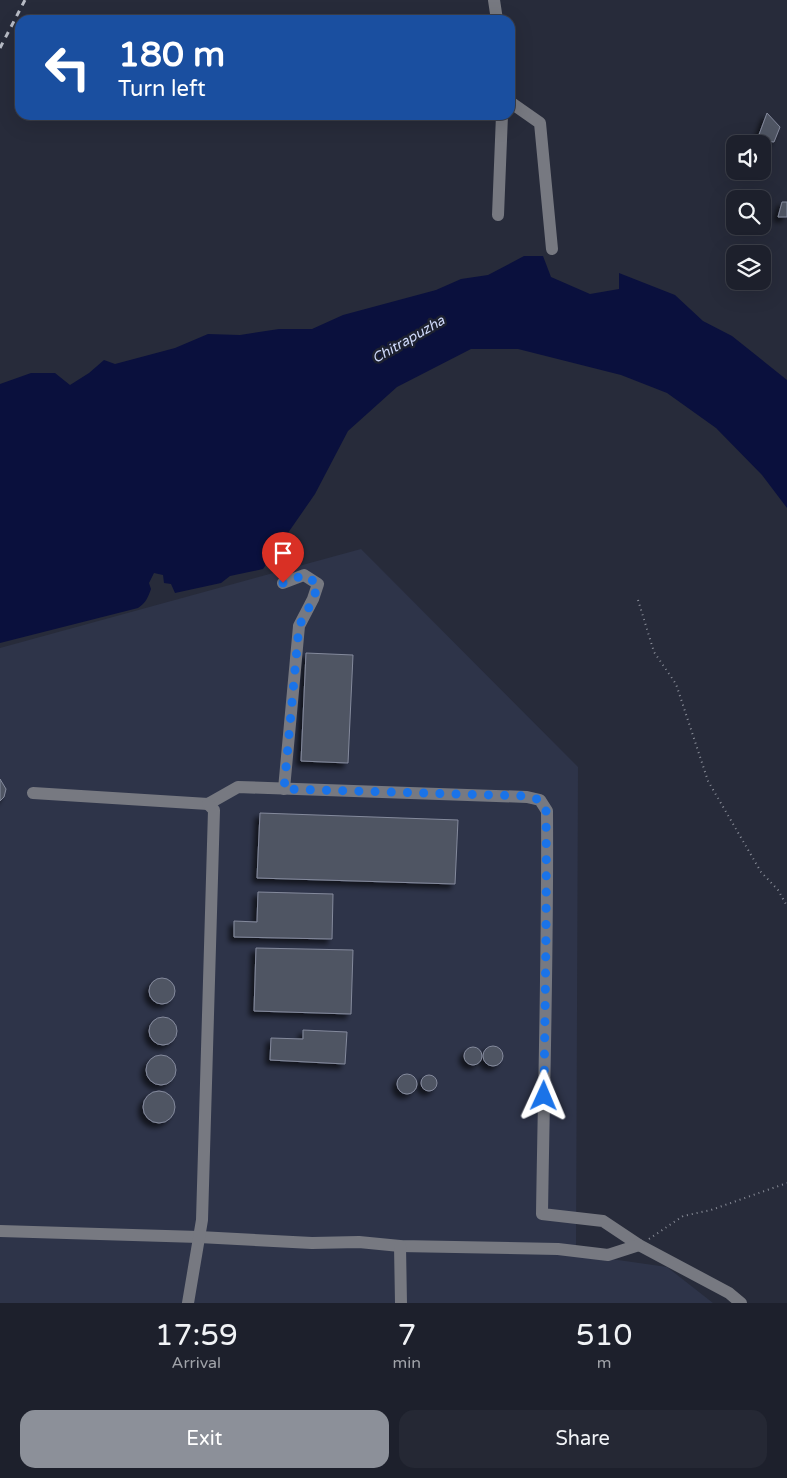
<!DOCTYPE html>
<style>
:root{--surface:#1d202c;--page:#252834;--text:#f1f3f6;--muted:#a0a3a9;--line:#3b3e48;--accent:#8c9099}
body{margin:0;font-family:"Varela Round",sans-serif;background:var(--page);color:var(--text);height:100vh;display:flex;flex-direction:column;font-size:19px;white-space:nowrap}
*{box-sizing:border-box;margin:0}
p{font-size:16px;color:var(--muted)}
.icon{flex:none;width:28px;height:28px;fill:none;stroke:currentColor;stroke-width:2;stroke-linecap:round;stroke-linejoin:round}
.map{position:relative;height:1303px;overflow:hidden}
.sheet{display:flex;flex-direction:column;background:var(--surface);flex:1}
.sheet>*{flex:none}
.hud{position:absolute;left:15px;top:15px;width:500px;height:105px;border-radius:15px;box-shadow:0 5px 20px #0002,0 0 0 1px var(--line);background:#1a4fa0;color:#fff;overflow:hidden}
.tools{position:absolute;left:726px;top:135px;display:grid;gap:10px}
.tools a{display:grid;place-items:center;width:45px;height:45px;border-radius:10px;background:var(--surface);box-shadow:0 5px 20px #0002,0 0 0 1px var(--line);font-size:25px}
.pin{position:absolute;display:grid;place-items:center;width:42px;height:42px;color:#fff;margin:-51px -21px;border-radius:50% 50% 50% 0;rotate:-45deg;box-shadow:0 0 5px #0007}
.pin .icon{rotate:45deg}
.me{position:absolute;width:55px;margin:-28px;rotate:1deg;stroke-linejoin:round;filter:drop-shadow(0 0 4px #0008)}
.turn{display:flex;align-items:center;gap:18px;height:105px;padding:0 20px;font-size:22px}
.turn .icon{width:65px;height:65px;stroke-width:2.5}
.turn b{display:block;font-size:35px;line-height:42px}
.eta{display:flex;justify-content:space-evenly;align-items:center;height:85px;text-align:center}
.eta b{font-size:30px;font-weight:600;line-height:35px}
.primary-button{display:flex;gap:10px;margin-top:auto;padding:10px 20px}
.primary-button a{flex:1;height:58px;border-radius:15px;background:var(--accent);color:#fff;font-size:20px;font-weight:600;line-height:58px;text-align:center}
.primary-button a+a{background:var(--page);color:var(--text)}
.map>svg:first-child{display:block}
.built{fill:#2e3449}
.water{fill:#0a103d}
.building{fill:#4f5464;stroke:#848a9c;filter:url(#shadow)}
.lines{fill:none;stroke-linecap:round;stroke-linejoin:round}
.path{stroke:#898d98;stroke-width:2;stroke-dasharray:1 4;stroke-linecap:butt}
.minor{stroke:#777981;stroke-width:12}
.rail{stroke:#b7bbc5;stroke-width:3;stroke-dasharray:6 6;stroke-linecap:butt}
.route{stroke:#1a73e8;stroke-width:9;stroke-dasharray:0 16.2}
.labels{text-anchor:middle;stroke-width:5;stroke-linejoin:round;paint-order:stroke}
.water-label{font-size:14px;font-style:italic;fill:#cfd9fa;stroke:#1d2130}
</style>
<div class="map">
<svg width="787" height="1303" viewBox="0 0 787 1303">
<defs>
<filter id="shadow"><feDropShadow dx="-4.5" dy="4.5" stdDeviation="2.5" flood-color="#0009"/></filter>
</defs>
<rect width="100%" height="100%" fill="#272b3a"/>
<polygon class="built" points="361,549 578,767 576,1254 667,1267 713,1303 0,1303 0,648"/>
<path class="water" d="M 524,256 L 543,256 L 551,277 L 590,294 L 619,289 L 619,273 L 675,295 L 703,321 L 732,336 L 787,380 L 787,508 L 762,475 L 716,428 L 667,393 L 621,375 L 518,349 L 471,349 L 397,387 L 348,431 L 315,494 L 263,569 L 230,576 L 221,583 L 175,593 L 171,584 L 164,583 L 163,575 L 154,573 L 149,583 L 151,589 C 148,597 146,603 138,608 L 0,643 L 0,384 L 31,373 L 55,373 L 70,385 L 89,373 L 104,360 L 115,364 L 175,348 L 208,334 L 240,335 L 279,329 L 312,329 L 343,315 L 436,290 L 461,279 L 488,275 Z"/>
<g class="building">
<polygon points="767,113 780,127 774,142 757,140"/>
<polygon points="782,202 787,202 787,217 778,217"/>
<polygon points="306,653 353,655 348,763 301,761"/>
<polygon points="0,779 6,789 4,797 0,801"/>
<polygon points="260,813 458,820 455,884 257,878"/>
<polygon points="258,892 333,894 332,939 234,937 234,921 257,922"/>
<polygon points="256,948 353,950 351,1014 254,1011"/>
<circle cx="162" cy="991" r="13"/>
<circle cx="163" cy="1031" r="14"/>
<polygon points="303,1030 347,1032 345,1064 270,1060 271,1038 303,1039"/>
<circle cx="493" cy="1056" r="10"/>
<circle cx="473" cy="1056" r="9"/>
<circle cx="161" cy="1070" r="15"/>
<circle cx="407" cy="1084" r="10"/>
<circle cx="429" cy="1083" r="8"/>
<circle cx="159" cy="1107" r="16"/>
</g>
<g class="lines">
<g class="path">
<polyline points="638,600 654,652 676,684 708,781 761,872 778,890 787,906"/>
<polyline points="649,1239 683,1216 711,1210 787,1183"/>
</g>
<g class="minor">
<polyline points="494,0 497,20"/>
<polyline points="510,102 540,123 552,249"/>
<polyline points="498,215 502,115"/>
<polyline points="283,583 304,575 318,584 313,599 299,626 284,789"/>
<path d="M 33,793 L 208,804 L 238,787 L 527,797 L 540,800 L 547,811 C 548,945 544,1079 542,1214 L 603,1221 L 639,1245 L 729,1293 L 741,1303"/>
<polyline points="0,1231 199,1237 312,1243 359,1242 400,1246 558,1249 608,1255 639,1245"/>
<polyline points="400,1246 401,1303"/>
<polyline points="188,1303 202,1220 214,810 208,804"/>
</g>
<polyline class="rail" points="0,48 25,0"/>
</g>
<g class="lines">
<path class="route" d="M 283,583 L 304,575 L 318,584 L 313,600 L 299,626 L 284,789 L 527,796 L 540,800 L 546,811 C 547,906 545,1001 544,1096"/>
</g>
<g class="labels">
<g class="water-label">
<text transform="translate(408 339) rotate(-30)" y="5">Chitrapuzha</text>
</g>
</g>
</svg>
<div class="tools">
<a><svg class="icon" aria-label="sound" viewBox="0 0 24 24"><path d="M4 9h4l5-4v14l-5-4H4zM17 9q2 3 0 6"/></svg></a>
<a><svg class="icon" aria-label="search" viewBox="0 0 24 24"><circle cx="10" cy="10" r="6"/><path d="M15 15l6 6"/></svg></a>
<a><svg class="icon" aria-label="layers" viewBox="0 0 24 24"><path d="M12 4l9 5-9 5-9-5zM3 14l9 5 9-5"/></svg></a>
</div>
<div class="pin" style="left:283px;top:583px;background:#d93025"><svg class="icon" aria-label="arrive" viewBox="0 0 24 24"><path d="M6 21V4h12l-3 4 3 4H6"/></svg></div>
<svg class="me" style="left:544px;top:1096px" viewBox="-20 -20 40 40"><path d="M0-17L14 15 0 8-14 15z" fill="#1a73e8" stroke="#fff" stroke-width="4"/></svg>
<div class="hud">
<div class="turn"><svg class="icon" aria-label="left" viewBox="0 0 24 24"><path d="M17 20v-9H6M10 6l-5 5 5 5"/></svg><div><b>180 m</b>Turn left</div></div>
</div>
</div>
<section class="sheet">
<div class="eta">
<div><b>17:59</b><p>Arrival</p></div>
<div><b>7</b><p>min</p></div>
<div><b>510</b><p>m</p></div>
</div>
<div class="primary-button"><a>Exit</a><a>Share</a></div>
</section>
